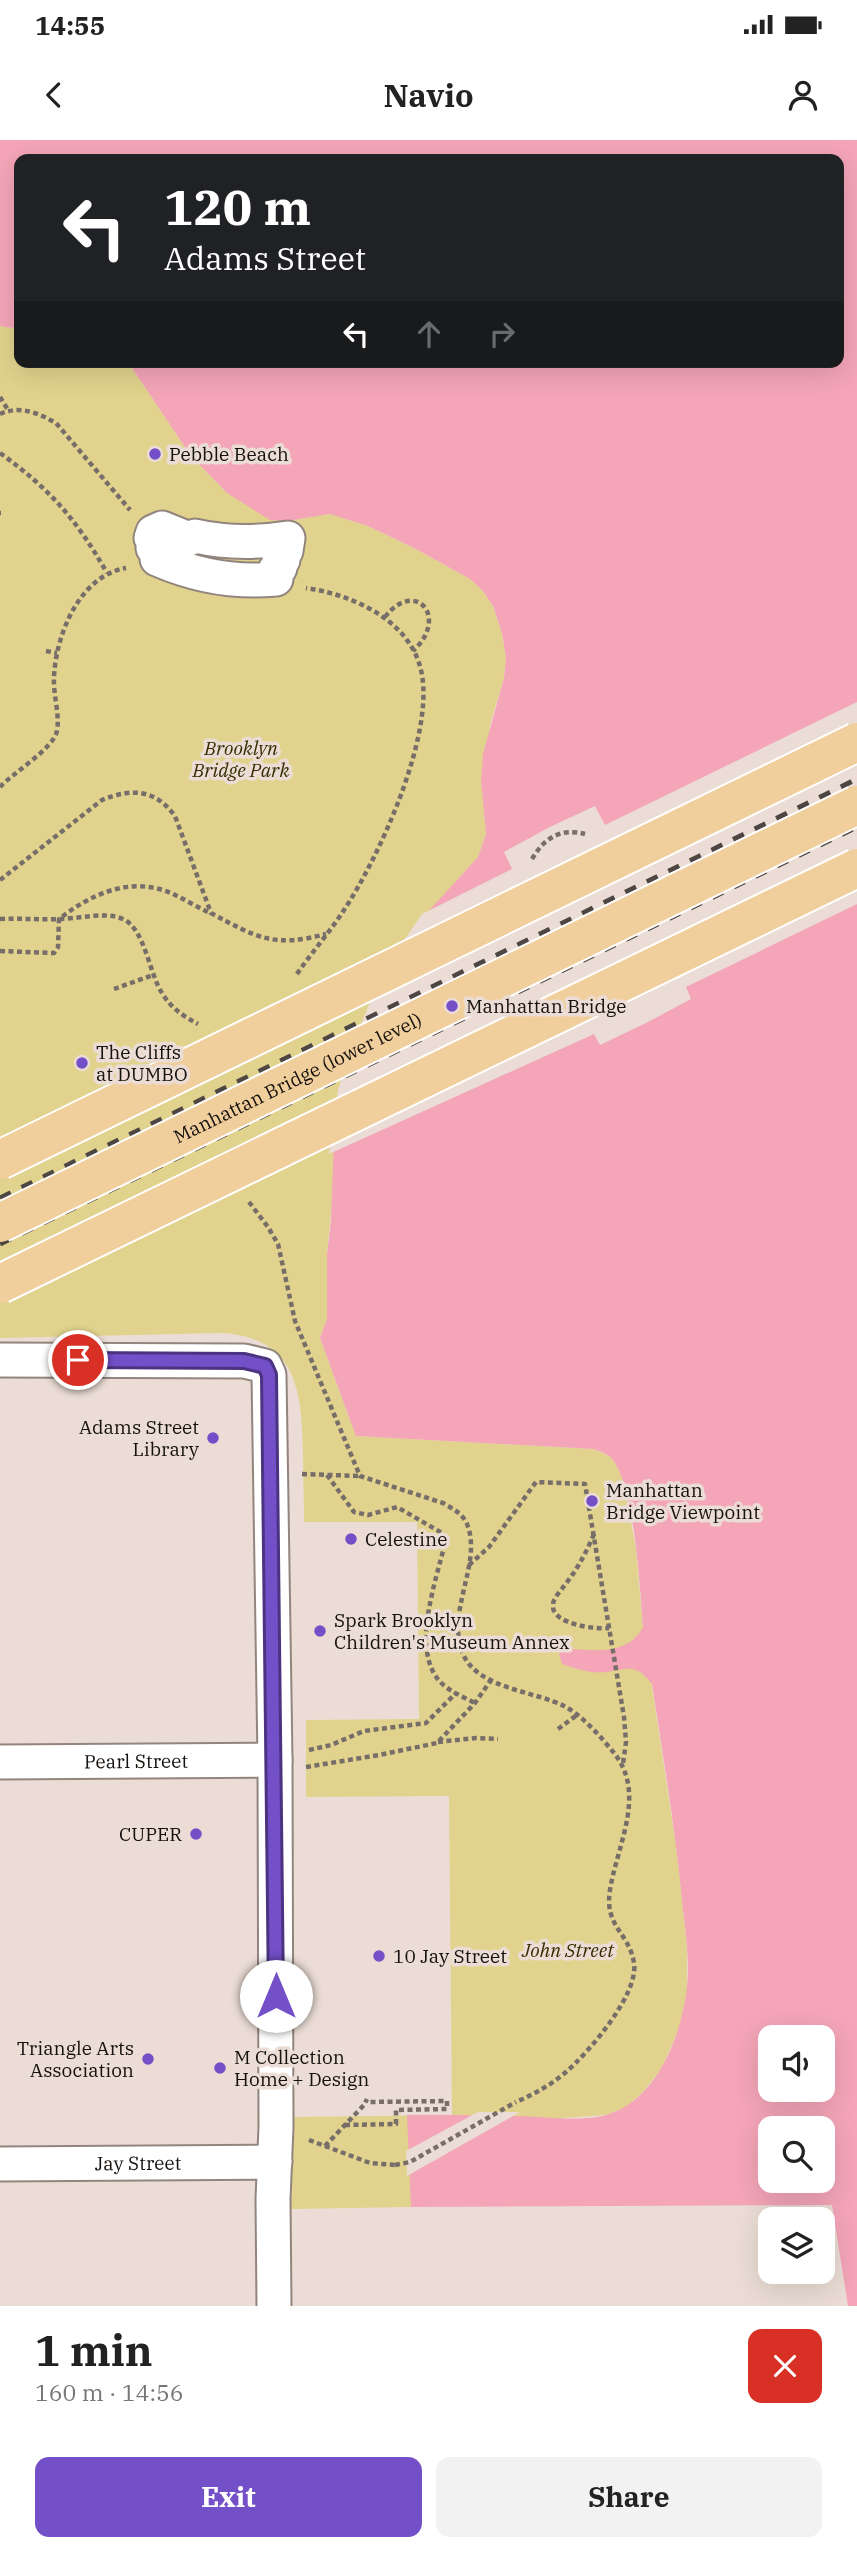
<!DOCTYPE html>
<meta charset="utf-8">
<style>
:root{--surface:#fff;--page:#f2f2f2;--text:#222;--muted:#767676;--accent:#734fc8}
body{margin:0;font-family:"IBM Plex Serif",serif;background:var(--page);color:var(--text);height:100vh;display:flex;flex-direction:column;font-size:26px;white-space:nowrap}
*{box-sizing:border-box;margin:0}
p{font-size:23px;color:var(--muted)}
.icon{flex:none;width:38px;height:38px;fill:none;stroke:currentColor;stroke-width:2;stroke-linecap:round;stroke-linejoin:round}
.map{position:relative;height:2166px;overflow:hidden}
.details{display:flex;flex-direction:column;background:var(--surface);flex:1}
.details>*{flex:none}
.guide{position:absolute;left:14px;top:14px;width:830px;height:214px;border-radius:14px;box-shadow:0 7px 28px #0002;background:#202124;color:#fff;overflow:hidden}
.fabs{position:absolute;left:758px;top:1885px;display:grid;gap:14px}
.fabs a{display:grid;place-items:center;width:77px;height:77px;border-radius:14px;background:var(--surface);box-shadow:0 7px 28px #0002;font-size:35px}
.pin{position:absolute;display:grid;place-items:center;width:60px;height:60px;color:#fff;margin:-30px;border:4px solid #fff;border-radius:50%;box-shadow:0 2px 7px #0007}
.me{position:absolute;width:77px;margin:-38px;rotate:0deg;stroke-linejoin:round;filter:drop-shadow(0 0 5px #0008)}
.turn{display:flex;align-items:center;gap:24px;height:147px;padding:0 35px;font-size:32px}
.turn .icon{width:91px;height:91px;stroke-width:2.5}
.turn b{display:block;font-size:49px;line-height:60px}
.lanes{display:flex;align-items:center;height:66px;padding:0 35px;background:#0003;justify-content:center;gap:35px;direction:ltr}
.lanes .off{opacity:.35}
.round{display:grid;place-items:center;flex:none;width:74px;height:74px;border-radius:14px;background:var(--page)}
.summary{display:flex;align-items:center;justify-content:space-between;height:119px;padding:0 35px}
h1{font-size:42px;font-weight:700;line-height:52px}
.cta{display:flex;gap:14px;margin-top:auto;padding:14px 35px}
.cta a{flex:1;height:80px;border-radius:14px;background:var(--accent);color:#fff;font-size:28px;font-weight:700;line-height:80px;text-align:center}
.cta a+a{background:var(--page);color:var(--text)}
.status{display:flex;justify-content:space-between;align-items:center;height:49px;padding:0 35px;background:var(--surface);direction:ltr}
.status svg{height:19px;fill:currentColor}
header{display:flex;justify-content:space-between;align-items:center;height:91px;padding:0 35px;background:var(--surface);font-size:32px;font-weight:700}
.map>svg:first-child{display:block}
.green{fill:#e1d38d}
.water{fill:#f4a5b8;fill-rule:evenodd}
.pier{fill:#ebddd5}
.lines{fill:none;stroke-linecap:round;stroke-linejoin:round}
.minor-casing{stroke:#92857e;stroke-width:37}
.path{stroke:#776e69;stroke-width:4.5;stroke-dasharray:5 3.5;stroke-linecap:butt}
.minor{stroke:#fff;stroke-width:33}
.rail{stroke:#4d4642;stroke-width:5;stroke-dasharray:12 12;stroke-linecap:butt}
.major-bridge-casing{stroke:#fff;stroke-width:42;stroke-linecap:butt}
.path-bridge{stroke:#776e69;stroke-width:4.5;stroke-dasharray:5 3.5;stroke-linecap:butt}
.major-bridge{stroke:#f1cf9d;stroke-width:38}
.route-casing{stroke:#4b3382;stroke-width:18}
.route{stroke:#734fc8;stroke-width:12}
.poi-dot{fill:#734fc8;stroke:#ebddd5;stroke-width:2.5}
.labels{text-anchor:middle;stroke-width:7;stroke-linejoin:round;paint-order:stroke}
.poi-label{font-size:19px;fill:#15110e;stroke:#ebddd5;text-anchor:start}
.park-label{font-size:19px;font-style:italic;fill:#362e02;stroke:#ebddd5}
.street-label{font-size:19px;fill:#15110e;stroke:#ebddd5}
</style>
<div class="status"><b>14:55</b><svg viewBox="0 0 49 12"><path d="M0 12V9h3v3zM5 12V6h3v6zM10 12V3h3v9zM15 12V0h3v12zM26 1h20v11H26zM47 4h2v5h-2z"/></svg></div>
<header><svg class="icon" aria-label="back" viewBox="0 0 24 24"><path d="M15 5l-7 7 7 7"/></svg>Navio<svg class="icon" aria-label="person" viewBox="0 0 24 24"><circle cx="12" cy="8" r="4"/><path d="M4 21q1-7 8-7t8 7"/></svg></header>
<div class="map">
<svg width="857" height="2166" viewBox="0 0 857 2166">
<rect width="100%" height="100%" fill="#ebddd5"/>
<path class="green" d="M 0,186 L 19,189 L 19,222 L 128,222 L 191,316 L 227,353 L 301,379 L 314,375 L 330,374 L 368,386 L 416,409 L 470,439 L 483,451 L 493,466 L 502,493 L 506,518 L 504,538 L 490,585 L 484,670 L 486,694 L 478,717 L 427,774 L 332,1060 L 327,1115 L 327,1179 L 320,1198 L 356,1296 L 594,1309 L 611,1317 L 623,1336 L 636,1409 L 643,1487 L 678,1719 L 687,1809 L 687,1852 L 680,1886 L 662,1928 L 644,1951 L 626,1967 L 606,1975 L 563,1978 L 411,2034 L 411,2067 L 291,2069 L 291,2058 L 293,1977 L 452,1975 L 449,1656 L 306,1657 L 306,1580 L 419,1579 L 417,1382 L 304,1382 C 304,1359 303,1336 303,1312 C 302,1250 296,1197 221,1193 L 0,1198 Z"/>
<path class="water" d="M 0,0 L 857,0 L 857,2166 L 848,2166 L 832,2065 L 411,2067 L 407,1975 C 443,1975 478,1975 514,1976 C 541,1976 584,1983 609,1974 C 656,1959 679,1900 686,1855 C 691,1824 685,1791 682,1760 C 675,1687 663,1616 652,1544 C 635,1523 630,1529 607,1532 C 592,1534 576,1529 562,1524 L 559,1514 L 564,1508 C 592,1511 628,1516 643,1487 C 640,1448 635,1350 613,1320 C 609,1314 601,1312 594,1309 L 356,1296 L 320,1198 L 327,1179 L 327,1115 L 331,1080 L 334,998 L 426,774 L 478,717 L 486,694 L 481,641 L 483,614 L 504,538 L 506,518 L 502,493 L 493,466 L 483,451 L 470,439 L 416,409 L 368,386 L 330,374 L 287,381 L 270,380 L 227,353 L 191,316 L 128,222 L 838,222 L 838,19 L 19,19 L 19,189 L 0,186 ZM 770,1897 L 822,1897 L 822,1950 L 770,1950 ZM 770,1988 L 822,1988 L 822,2040 L 770,2040 Z"/>
<g class="pier">
<polygon points="857,562 857,764 686,847 691,859 646,883 600,905 594,894 329,1014 338,950 354,901 383,831 422,774 512,729 504,712 550,687 595,666 605,685"/>
<polygon points="478,1972 520,1972 407,2036 406,2011"/>
</g>
<g class="lines">
<defs>
<g id="minor">
<path d="M 162,388 L 189,399 L 195,396 C 226,403 256,403 288,398 L 286,411 L 282,413 L 283,420 L 279,421 L 280,428 L 275,430 L 276,439 C 235,443 196,436 157,419 L 159,411 L 153,408 L 155,401 L 151,398 L 153,392 Z"/>
<polyline points="0,1220 244,1221 265,1226 269,1235 275,1620 276,1987 273,2059 274,2166"/>
<path id="s1" d="M 0,1622 L 275,1620"/>
<path id="s2" d="M 0,2024 L 275,2022"/>
</g>
</defs>
<use href="#minor" class="minor-casing"/>
<g class="path">
<polyline points="0,257 8,270"/>
<path d="M 0,274 C 20,265 38,273 56,283 L 130,370"/>
<path d="M 0,313 C 50,349 77,380 107,433"/>
<polyline points="0,373 1,373"/>
<path d="M 385,477 C 415,438 450,477 413,511"/>
<polyline points="46,511 57,513"/>
<path d="M 0,647 C 14,632 53,609 57,591 C 60,574 53,555 54,537 C 56,495 79,436 126,428"/>
<path d="M 0,740 L 102,660 C 132,648 155,649 175,676 L 211,773 C 257,798 274,808 326,794"/>
<path d="M 0,779 C 20,778 39,780 59,779 C 79,779 104,771 123,779 C 145,789 149,833 162,853 C 171,868 183,876 198,884"/>
<path d="M 0,811 L 54,813 L 58,807 L 59,779 C 91,754 130,736 171,753 C 184,759 197,767 210,773"/>
<path d="M 297,834 C 312,812 330,792 344,770 C 379,717 433,599 422,535 C 413,482 355,455 306,448"/>
<polyline points="114,849 153,835"/>
<path d="M 249,1062 L 268,1087 L 278,1104 L 295,1181 L 360,1336 L 443,1363 C 453,1369 462,1373 467,1384 C 483,1423 445,1472 463,1514 C 478,1549 535,1551 564,1566 C 583,1576 601,1597 614,1613 C 647,1654 617,1705 610,1750 C 604,1787 629,1792 634,1823 C 639,1854 589,1912 566,1932 C 551,1945 534,1954 516,1962"/>
<polyline points="302,1334 360,1336"/>
<path d="M 327,1335 L 354,1372 L 368,1375 L 397,1367 L 442,1393 L 445,1403 C 436,1442 407,1518 446,1547 C 455,1554 466,1558 475,1563"/>
<path d="M 594,1394 C 586,1413 577,1430 564,1446 C 560,1452 553,1458 553,1465 C 551,1484 596,1490 609,1488"/>
<polyline points="469,1425 489,1407 536,1342 585,1344 624,1577 626,1602 623,1624"/>
<polyline points="558,1589 577,1575"/>
<polyline points="438,1602 476,1598 498,1599"/>
<polyline points="309,1610 331,1605 364,1591 426,1583 456,1553"/>
<polyline points="306,1627 379,1615 437,1603 475,1563 491,1540"/>
<polyline points="345,1985 396,1984 396,1970 447,1969 447,1961 367,1962"/>
<polyline points="309,2000 370,2023 395,2025"/>
<polyline points="325,2006 364,1965 367,1959"/>
</g>
<use href="#minor" class="minor"/>
<g class="rail">
<polyline points="0,1036 857,617"/>
<polyline points="0,1058 857,639"/>
<polyline points="0,1104 857,687"/>
<polyline points="0,1129 857,713"/>
</g>
<defs>
<g id="major-bridge">
<polyline points="0,1020 857,602"/>
<path id="s3" d="M 0,1083 L 857,665"/>
<polyline points="0,1144 857,728"/>
</g>
</defs>
<use href="#major-bridge" class="major-bridge-casing"/>
<g class="path-bridge">
<path d="M 532,719 C 545,697 561,688 585,694"/>
<polyline points="395,2025 410,2022 516,1962"/>
</g>
<use href="#major-bridge" class="major-bridge"/>
</g>
<g class="lines">
<defs>
<polyline id="route" points="78,1220 244,1221 265,1226 269,1235 276,1856"/>
</defs>
<use href="#route" class="route-casing"/>
<use href="#route" class="route"/>
</g>
<g class="poi-dot">
<circle cx="155" cy="314" r="7"/>
<circle cx="452" cy="866" r="7"/>
<circle cx="82" cy="923" r="7"/>
<circle cx="213" cy="1298" r="7"/>
<circle cx="592" cy="1361" r="7"/>
<circle cx="351" cy="1399" r="7"/>
<circle cx="320" cy="1491" r="7"/>
<circle cx="196" cy="1694" r="7"/>
<circle cx="379" cy="1816" r="7"/>
<circle cx="148" cy="1919" r="7"/>
<circle cx="220" cy="1928" r="7"/>
</g>
<g class="labels">
<g class="poi-label">
<text x="169" y="321">Pebble Beach</text>
<text x="466" y="873">Manhattan Bridge</text>
<text x="96" y="919">The Cliffs<tspan x="96" dy="22">at DUMBO</tspan></text>
<text x="199" y="1294" text-anchor="end">Adams Street<tspan x="199" dy="22">Library</tspan></text>
<text x="606" y="1357">Manhattan<tspan x="606" dy="22">Bridge Viewpoint</tspan></text>
<text x="365" y="1406">Celestine</text>
<text x="334" y="1487">Spark Brooklyn<tspan x="334" dy="22">Children's Museum Annex</tspan></text>
<text x="182" y="1701" text-anchor="end">CUPER</text>
<text x="393" y="1823">10 Jay Street</text>
<text x="134" y="1915" text-anchor="end">Triangle Arts<tspan x="134" dy="22">Association</tspan></text>
<text x="234" y="1924">M Collection<tspan x="234" dy="22">Home + Design</tspan></text>
</g>
<g class="park-label">
<text x="241" y="615">Brooklyn<tspan x="241" dy="22">Bridge Park</tspan></text>
<text x="568" y="1817">John Street</text>
</g>
<g class="street-label">
<text dy="7" stroke="none"><textPath href="#s3" startOffset="331">Manhattan Bridge (lower level)</textPath></text>
<text dy="7" stroke="none"><textPath href="#s1" startOffset="136">Pearl Street</textPath></text>
<text dy="7" stroke="none"><textPath href="#s2" startOffset="138">Jay Street</textPath></text>
</g>
</g>
</svg>
<div class="fabs">
<a><svg class="icon" aria-label="sound" viewBox="0 0 24 24"><path d="M4 9h4l5-4v14l-5-4H4zM17 9q2 3 0 6"/></svg></a>
<a><svg class="icon" aria-label="search" viewBox="0 0 24 24"><circle cx="10" cy="10" r="6"/><path d="M15 15l6 6"/></svg></a>
<a><svg class="icon" aria-label="layers" viewBox="0 0 24 24"><path d="M12 4l9 5-9 5-9-5zM3 14l9 5 9-5"/></svg></a>
</div>
<div class="pin" style="left:78px;top:1220px;background:#d93025"><svg class="icon" aria-label="arrive" viewBox="0 0 24 24"><path d="M6 21V4h12l-3 4 3 4H6"/></svg></div>
<svg class="me" style="left:276px;top:1856px" viewBox="-20 -20 40 40"><circle r="19" fill="#fff"/><path d="M0-13L10 11 0 6-10 11z" fill="#734fc8"/></svg>
<div class="guide">
<div class="turn"><svg class="icon" aria-label="left" viewBox="0 0 24 24"><path d="M17 20v-9H6M10 6l-5 5 5 5"/></svg><div><b>120 m</b>Adams Street</div></div>
<div class="lanes"><svg class="icon" aria-label="left" viewBox="0 0 24 24"><path d="M17 20v-9H6M10 6l-5 5 5 5"/></svg><svg class="icon off" aria-label="ahead" viewBox="0 0 24 24"><path d="M12 20V5M6 11l6-6 6 6"/></svg><svg class="icon off" aria-label="right" viewBox="0 0 24 24"><path d="M7 20v-9h11M14 6l5 5-5 5"/></svg></div>
</div>
</div>
<section class="details">
<div class="summary"><div><h1>1 min</h1><p>160 m · 14:56</p></div><a class="round" style="background:#d93025;color:#fff"><svg class="icon" aria-label="close" viewBox="0 0 24 24"><path d="M6 6l12 12M18 6L6 18"/></svg></a></div>
<div class="cta"><a>Exit</a><a>Share</a></div>
</section>
